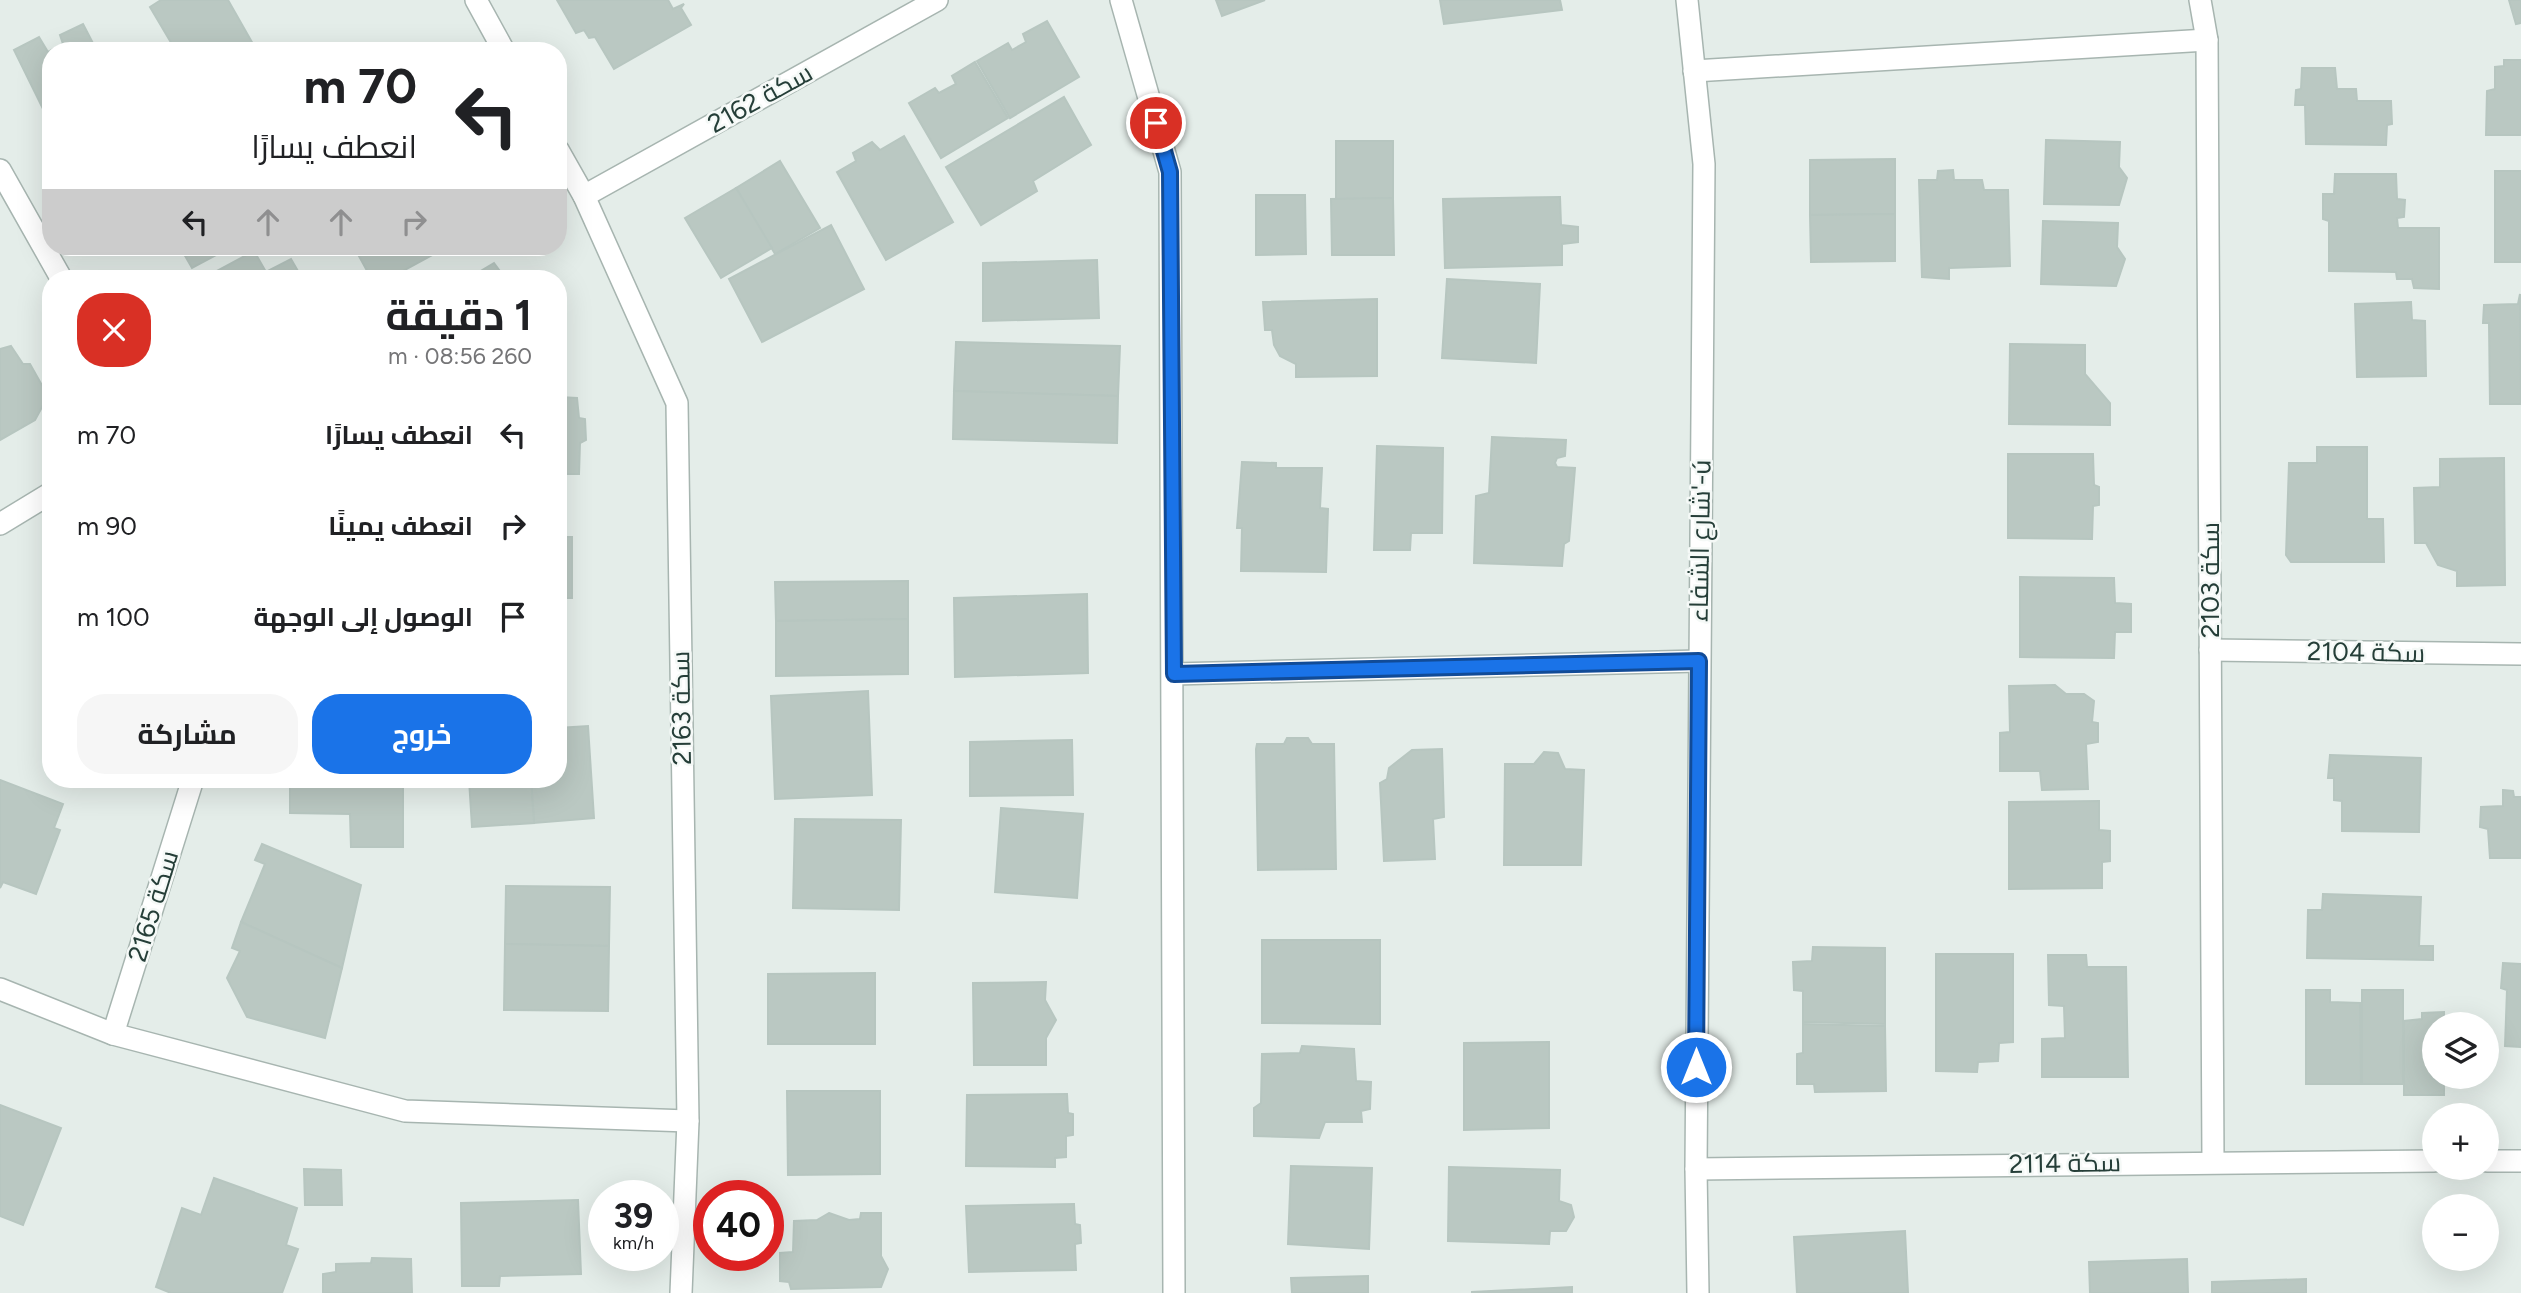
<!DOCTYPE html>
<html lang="ar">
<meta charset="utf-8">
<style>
:root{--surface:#fff;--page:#f6f6f6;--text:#202124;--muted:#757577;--accent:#1a73e8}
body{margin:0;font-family:Figtree,Cairo,sans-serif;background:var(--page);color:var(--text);direction:rtl;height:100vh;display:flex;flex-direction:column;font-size:26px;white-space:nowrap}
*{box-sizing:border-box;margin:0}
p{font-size:23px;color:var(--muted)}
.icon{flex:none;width:38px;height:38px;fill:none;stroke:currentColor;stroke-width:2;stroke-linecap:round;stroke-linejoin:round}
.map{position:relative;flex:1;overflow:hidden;direction:ltr}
.panel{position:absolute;left:42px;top:270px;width:525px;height:518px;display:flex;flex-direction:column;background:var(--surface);border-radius:28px;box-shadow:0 7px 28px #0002;direction:rtl}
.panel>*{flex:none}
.banner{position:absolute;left:42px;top:42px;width:525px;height:214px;border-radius:28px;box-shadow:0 7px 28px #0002;direction:rtl;background:#fff;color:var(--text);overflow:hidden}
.buttons{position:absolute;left:2422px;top:1012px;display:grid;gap:14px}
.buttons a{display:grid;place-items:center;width:77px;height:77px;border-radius:50%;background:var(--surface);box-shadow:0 7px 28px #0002;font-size:35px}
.speed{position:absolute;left:588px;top:1180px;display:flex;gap:14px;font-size:35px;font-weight:700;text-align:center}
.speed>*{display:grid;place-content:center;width:91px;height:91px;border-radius:50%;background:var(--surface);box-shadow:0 7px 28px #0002;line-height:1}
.speed small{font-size:18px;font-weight:400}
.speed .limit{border:10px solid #d22;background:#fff;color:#111}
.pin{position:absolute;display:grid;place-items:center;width:60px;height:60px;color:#fff;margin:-30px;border:4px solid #fff;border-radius:50%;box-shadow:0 2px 7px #0007}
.me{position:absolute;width:77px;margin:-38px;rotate:0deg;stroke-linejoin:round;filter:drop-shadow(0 0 5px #0008)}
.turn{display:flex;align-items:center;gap:24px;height:147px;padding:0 35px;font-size:32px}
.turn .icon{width:91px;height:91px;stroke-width:2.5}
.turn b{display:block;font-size:49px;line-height:60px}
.lanes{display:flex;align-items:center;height:66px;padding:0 35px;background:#0003;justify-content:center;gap:35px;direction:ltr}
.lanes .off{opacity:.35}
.round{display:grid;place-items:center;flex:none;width:74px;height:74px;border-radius:28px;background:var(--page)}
.head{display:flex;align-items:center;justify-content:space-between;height:119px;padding:0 35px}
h1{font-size:42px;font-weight:700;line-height:52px}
.action{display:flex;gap:14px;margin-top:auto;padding:14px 35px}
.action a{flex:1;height:80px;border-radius:28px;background:var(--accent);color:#fff;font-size:28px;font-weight:700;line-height:80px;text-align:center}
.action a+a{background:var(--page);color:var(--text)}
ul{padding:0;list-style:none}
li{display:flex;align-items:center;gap:21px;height:91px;padding:0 35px}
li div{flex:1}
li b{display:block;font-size:26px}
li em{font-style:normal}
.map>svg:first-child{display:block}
.building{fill:#bac8c2;stroke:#b7c6c0;stroke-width:2}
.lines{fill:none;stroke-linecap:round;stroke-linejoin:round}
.minor-casing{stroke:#a7b5b0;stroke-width:24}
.minor{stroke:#fff;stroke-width:21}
.route-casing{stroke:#114b97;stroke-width:18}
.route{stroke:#1a73e8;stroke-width:12}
.labels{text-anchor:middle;stroke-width:5;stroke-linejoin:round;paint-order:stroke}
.street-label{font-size:26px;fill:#253e38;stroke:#f5f9f7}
</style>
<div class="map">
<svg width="2521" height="1293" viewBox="0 0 2521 1293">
<rect width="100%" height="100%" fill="#e4ede9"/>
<g class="building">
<polygon points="161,0 228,0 257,51 176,51 150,7"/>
<polygon points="557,0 668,0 673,9 684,4 681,8 691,25 614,69 595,37 589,38 584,30 576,33"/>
<polygon points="1216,0 1265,0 1222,16"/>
<polygon points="1440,0 1560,0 1562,10 1444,24"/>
<polygon points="2509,0 2521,0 2521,23 2516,24"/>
<polygon points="1047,21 1079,77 1010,118 977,61 1008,43 1012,50 1026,42 1023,34"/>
<polygon points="83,24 97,51 51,51 49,121 14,50 39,37 48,52 63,44 60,35"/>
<polygon points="2504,60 2521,60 2521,135 2486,135 2487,91 2495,89 2495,67 2504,66"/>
<polygon points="975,62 1008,118 941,158 909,103 935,88 939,93 956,84 952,76"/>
<polygon points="2302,68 2335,68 2337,89 2356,89 2357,101 2391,101 2392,124 2387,125 2386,145 2306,144 2305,105 2295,105 2296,90 2301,89"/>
<polygon points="1064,97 1091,145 1033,181 1037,191 981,225 946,167"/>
<polygon points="904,136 953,222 886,260 837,172 856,161 853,153 872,142 880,150"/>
<polygon points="2046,140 2120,142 2119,167 2127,178 2119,205 2044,204"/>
<polygon points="1336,141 1393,141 1393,198 1336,199"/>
<polygon points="1895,159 1895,214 1810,215 1810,160"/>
<polygon points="780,161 820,228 775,254 736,188"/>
<polygon points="1953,170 1954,180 1982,180 1984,190 2008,190 2010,266 1949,268 1949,279 1922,277 1919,180 1937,180 1938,171"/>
<rect x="2495" y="171" width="26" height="91"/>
<polygon points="2335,174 2396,174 2397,199 2405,200 2404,217 2397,218 2398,228 2439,228 2439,289 2414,288 2412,279 2397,279 2396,272 2329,271 2329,221 2323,219 2323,194 2334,194"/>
<polygon points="736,188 772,248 721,278 685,218"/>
<polygon points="1256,195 1305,195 1306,254 1256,255"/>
<polygon points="1560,197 1561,225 1578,227 1578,242 1562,244 1562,265 1445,268 1443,199"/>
<polygon points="1393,198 1394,255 1332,255 1331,199"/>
<polygon points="1895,214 1895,261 1811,262 1810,215"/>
<polygon points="2043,221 2118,223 2117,247 2125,259 2116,286 2041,284"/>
<polygon points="831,225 864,289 762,342 729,279"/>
<polygon points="180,247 231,247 192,268"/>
<polygon points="354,247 447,247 390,278 371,278"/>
<polygon points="254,251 266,272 291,259 302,278 204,278"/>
<polygon points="1097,260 1099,318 983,321 983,263"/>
<polygon points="494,263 505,278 469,278"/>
<polygon points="1447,279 1540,284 1536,363 1442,358"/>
<polygon points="2520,294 2521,404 2490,404 2489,323 2483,323 2484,305 2518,304"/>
<polygon points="1377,299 1377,376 1296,377 1296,364 1280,356 1274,345 1272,330 1265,330 1263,302"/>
<polygon points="2411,302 2412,320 2425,321 2426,376 2357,377 2355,304"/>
<polygon points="956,342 1120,346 1118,396 954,391"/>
<polygon points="2010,344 2085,345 2085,374 2110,403 2110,425 2009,424"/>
<polygon points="11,346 23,364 30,364 48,396 35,420 0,440 0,349"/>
<polygon points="954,391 1118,396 1117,443 953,439"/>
<polygon points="558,397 577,398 579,418 585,419 586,440 580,443 579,474 558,474"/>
<polygon points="1492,437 1566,440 1565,456 1557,458 1555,463 1557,467 1575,468 1569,541 1564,544 1562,566 1474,563 1476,496 1489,493"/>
<polygon points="1377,446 1443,448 1442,533 1411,533 1410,550 1374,550"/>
<polygon points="2317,447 2367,447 2367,519 2383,519 2384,562 2291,562 2286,555 2289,463 2317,463"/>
<polygon points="2008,454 2093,454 2094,485 2099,487 2099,505 2093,506 2092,539 2008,538"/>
<polygon points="2504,458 2505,585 2457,586 2457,571 2438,565 2426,543 2415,543 2414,488 2440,487 2440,459"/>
<polygon points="1242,462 1276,463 1276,468 1322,468 1320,508 1328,509 1326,572 1241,571 1242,528 1237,528"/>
<rect x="558" y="537" width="14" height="61"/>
<polygon points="2020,577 2114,578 2115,603 2131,604 2131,632 2115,632 2114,658 2020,657"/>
<polygon points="908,581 908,619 776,621 775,582"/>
<polygon points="1087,594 1088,673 955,677 954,598"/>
<polygon points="908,619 908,674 776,676 776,621"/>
<polygon points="2055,685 2066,694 2084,694 2094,701 2092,722 2098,723 2098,742 2086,744 2088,789 2042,790 2040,771 2000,771 2000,733 2010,732 2009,686"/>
<polygon points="868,691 872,795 775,799 771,696"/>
<polygon points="588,726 594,818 534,823 531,779 558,779 558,728"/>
<polygon points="1287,738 1308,738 1312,744 1334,744 1336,869 1258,870 1256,749 1257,744 1284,744"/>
<polygon points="1072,740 1073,795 970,796 970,742"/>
<polygon points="1442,749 1444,817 1433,819 1435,859 1384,861 1380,783 1387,779 1389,768 1412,750"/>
<polygon points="1544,752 1558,753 1565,769 1584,770 1581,865 1504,865 1505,764 1534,764"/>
<polygon points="2330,755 2421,758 2419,832 2342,831 2342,801 2334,800 2334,778 2328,778"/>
<polygon points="290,779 403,779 403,847 351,847 350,814 290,813"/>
<polygon points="469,779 531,779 534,823 472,827"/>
<polygon points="0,780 63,804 54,828 60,830 36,894 3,882 0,888"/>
<polygon points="2503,790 2513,791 2514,797 2521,797 2521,858 2490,858 2488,829 2480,827 2481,807 2503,806"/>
<polygon points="2099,801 2099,830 2110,831 2110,861 2102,862 2102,888 2009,889 2009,802"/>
<polygon points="1001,808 1083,814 1077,898 995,892"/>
<polygon points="795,819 901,820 899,910 793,908"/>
<polygon points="262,844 361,885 342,968 241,922 265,864 255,860"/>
<polygon points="506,886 610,887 609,946 505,944"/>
<polygon points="2323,894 2421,897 2419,946 2433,946 2433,960 2307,958 2308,910 2322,910"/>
<polygon points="241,922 342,968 325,1038 247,1017 227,978 240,951 232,948"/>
<polygon points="1262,940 1380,940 1380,1024 1262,1023"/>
<polygon points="505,944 609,946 608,1011 504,1010"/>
<polygon points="1813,947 1885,948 1885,1024 1803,1022 1803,991 1794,990 1793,962 1812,961"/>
<polygon points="1936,954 2013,954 2013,1042 1999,1043 1998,1061 1978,1062 1977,1072 1936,1071"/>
<polygon points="2048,955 2086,955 2087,967 2126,967 2128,1077 2042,1077 2042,1039 2065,1038 2064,1006 2049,1005"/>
<polygon points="2503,963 2521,964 2521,1047 2505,1046 2507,990 2501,988"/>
<polygon points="875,973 875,1044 768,1044 768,974"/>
<polygon points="1046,982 1045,1000 1056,1020 1046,1038 1046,1065 974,1065 973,983"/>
<polygon points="2306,990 2330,990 2330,1002 2360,1003 2361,1084 2306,1084"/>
<rect x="2362" y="990" width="41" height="94"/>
<polygon points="2444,1012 2444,1024 2434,1024 2434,1076 2444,1076 2444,1095 2404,1095 2404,1021 2422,1019 2422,1013"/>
<polygon points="1803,1024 1885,1026 1886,1091 1815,1092 1814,1084 1797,1084 1797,1054 1803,1053"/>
<polygon points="1549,1042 1549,1128 1464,1130 1464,1043"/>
<polygon points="1302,1046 1354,1049 1356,1081 1371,1082 1370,1109 1361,1111 1362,1122 1325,1122 1319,1138 1254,1136 1254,1108 1261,1103 1262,1054 1300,1053"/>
<polygon points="787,1091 880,1091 880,1174 788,1175"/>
<polygon points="1067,1094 1068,1113 1073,1114 1073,1135 1066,1136 1066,1157 1055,1158 1055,1167 966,1166 967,1095"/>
<polygon points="0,1105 61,1128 23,1225 0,1216"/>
<polygon points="1291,1166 1372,1168 1369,1249 1288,1244"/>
<polygon points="1449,1167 1560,1170 1559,1201 1571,1205 1574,1217 1566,1231 1550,1231 1549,1244 1448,1241"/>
<polygon points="304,1169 341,1170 342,1205 305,1205"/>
<polygon points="214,1178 297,1208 286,1245 298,1249 282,1293 171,1293 156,1287 182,1208 201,1215"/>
<polygon points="578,1200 581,1274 500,1276 499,1286 462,1286 461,1203"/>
<polygon points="1074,1204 1075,1224 1080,1225 1081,1243 1075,1244 1076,1270 969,1272 966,1206"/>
<polygon points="829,1213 849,1220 860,1219 861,1213 881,1213 881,1256 888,1269 881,1287 791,1289 789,1282 780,1281 780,1253 793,1252 794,1221 817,1220"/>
<polygon points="1905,1231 1908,1293 1797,1293 1794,1237"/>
<polygon points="372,1258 411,1259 412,1293 323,1293 323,1274 336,1272 336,1264 371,1263"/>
<polygon points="2187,1259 2188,1293 2090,1293 2089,1262"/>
<polygon points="1368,1276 1368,1293 1292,1293 1291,1278"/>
<polygon points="2306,1279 2306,1293 2212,1293 2212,1282"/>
<polygon points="1572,1287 1572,1293 1472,1293 1472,1292"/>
</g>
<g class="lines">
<defs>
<g id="minor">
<polyline points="476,0 504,51"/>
<polyline points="1121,0 1170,172 1174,1293"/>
<polyline points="1687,0 1704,164 1696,1169 1698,1293"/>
<polyline points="2200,0 2207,40 2213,1161"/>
<polyline points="1694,71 2207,40"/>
<polyline points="558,150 584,196 677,403 688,1121 681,1293"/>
<polyline points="0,170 61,278"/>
<polyline points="584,196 937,0"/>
<polyline points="0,524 51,493"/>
<polyline points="2210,650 2521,654"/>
<polyline points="1174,674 1699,661"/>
<polyline points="0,989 113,1034 405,1111 688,1121"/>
<polyline points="113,1034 193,779"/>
<polyline points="2487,1161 2521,1161"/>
<polyline points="1696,1169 2434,1161"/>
</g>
</defs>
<use href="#minor" class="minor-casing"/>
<use href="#minor" class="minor"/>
</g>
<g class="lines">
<defs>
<polyline id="route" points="1156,123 1170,172 1174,674 1699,661 1696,1067"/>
</defs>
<use href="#route" class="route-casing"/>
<use href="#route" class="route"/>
</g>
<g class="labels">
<g class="street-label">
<text transform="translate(760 98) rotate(-29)" y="9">سكة 2162</text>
<text transform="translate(1700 541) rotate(-89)" y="9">شارع الشفاء'-ú</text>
<text transform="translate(2210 580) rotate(-90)" y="9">سكة 2103</text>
<text transform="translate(2366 652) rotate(1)" y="9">سكة 2104</text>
<text transform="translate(681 708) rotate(-91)" y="9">سكة 2163</text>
<text transform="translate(153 906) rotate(-73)" y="9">سكة 2165</text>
<text transform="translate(2065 1163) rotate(-1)" y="9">سكة 2114</text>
</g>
</g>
</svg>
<div class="buttons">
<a><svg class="icon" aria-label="layers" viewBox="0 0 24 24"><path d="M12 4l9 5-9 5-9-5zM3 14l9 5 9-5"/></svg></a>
<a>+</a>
<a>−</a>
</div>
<div class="speed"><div>39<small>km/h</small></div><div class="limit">40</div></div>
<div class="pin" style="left:1156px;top:123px;background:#d93025"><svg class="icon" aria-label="arrive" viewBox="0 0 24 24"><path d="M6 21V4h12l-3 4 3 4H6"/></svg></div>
<svg class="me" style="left:1696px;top:1067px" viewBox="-20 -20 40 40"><circle r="17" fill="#1a73e8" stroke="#fff" stroke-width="3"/><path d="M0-11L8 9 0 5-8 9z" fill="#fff"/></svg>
<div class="banner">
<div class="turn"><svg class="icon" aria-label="left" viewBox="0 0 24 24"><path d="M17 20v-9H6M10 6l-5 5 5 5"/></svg><div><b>70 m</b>انعطف يسارًا</div></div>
<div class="lanes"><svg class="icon" aria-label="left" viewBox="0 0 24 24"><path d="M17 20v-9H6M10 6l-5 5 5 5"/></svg><svg class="icon off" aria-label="ahead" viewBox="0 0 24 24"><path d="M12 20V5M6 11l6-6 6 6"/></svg><svg class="icon off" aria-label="ahead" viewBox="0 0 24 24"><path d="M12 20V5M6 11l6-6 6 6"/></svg><svg class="icon off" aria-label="right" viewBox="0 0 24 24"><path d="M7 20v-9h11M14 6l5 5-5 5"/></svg></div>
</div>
<section class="panel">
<div class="head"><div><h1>1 دقيقة</h1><p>260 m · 08:56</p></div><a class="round" style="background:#d93025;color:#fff"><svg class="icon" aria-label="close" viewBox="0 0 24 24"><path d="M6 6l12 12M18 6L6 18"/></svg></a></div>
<ul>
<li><svg class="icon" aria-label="left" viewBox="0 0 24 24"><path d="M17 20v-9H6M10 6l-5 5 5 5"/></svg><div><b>انعطف يسارًا</b></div><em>70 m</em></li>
<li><svg class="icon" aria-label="right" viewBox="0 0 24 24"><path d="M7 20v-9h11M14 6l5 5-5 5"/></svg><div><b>انعطف يمينًا</b></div><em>90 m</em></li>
<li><svg class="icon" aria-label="arrive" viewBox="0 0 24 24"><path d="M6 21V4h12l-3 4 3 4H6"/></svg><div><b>الوصول إلى الوجهة</b></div><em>100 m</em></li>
</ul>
<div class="action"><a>خروج</a><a>مشاركة</a></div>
</section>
</div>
